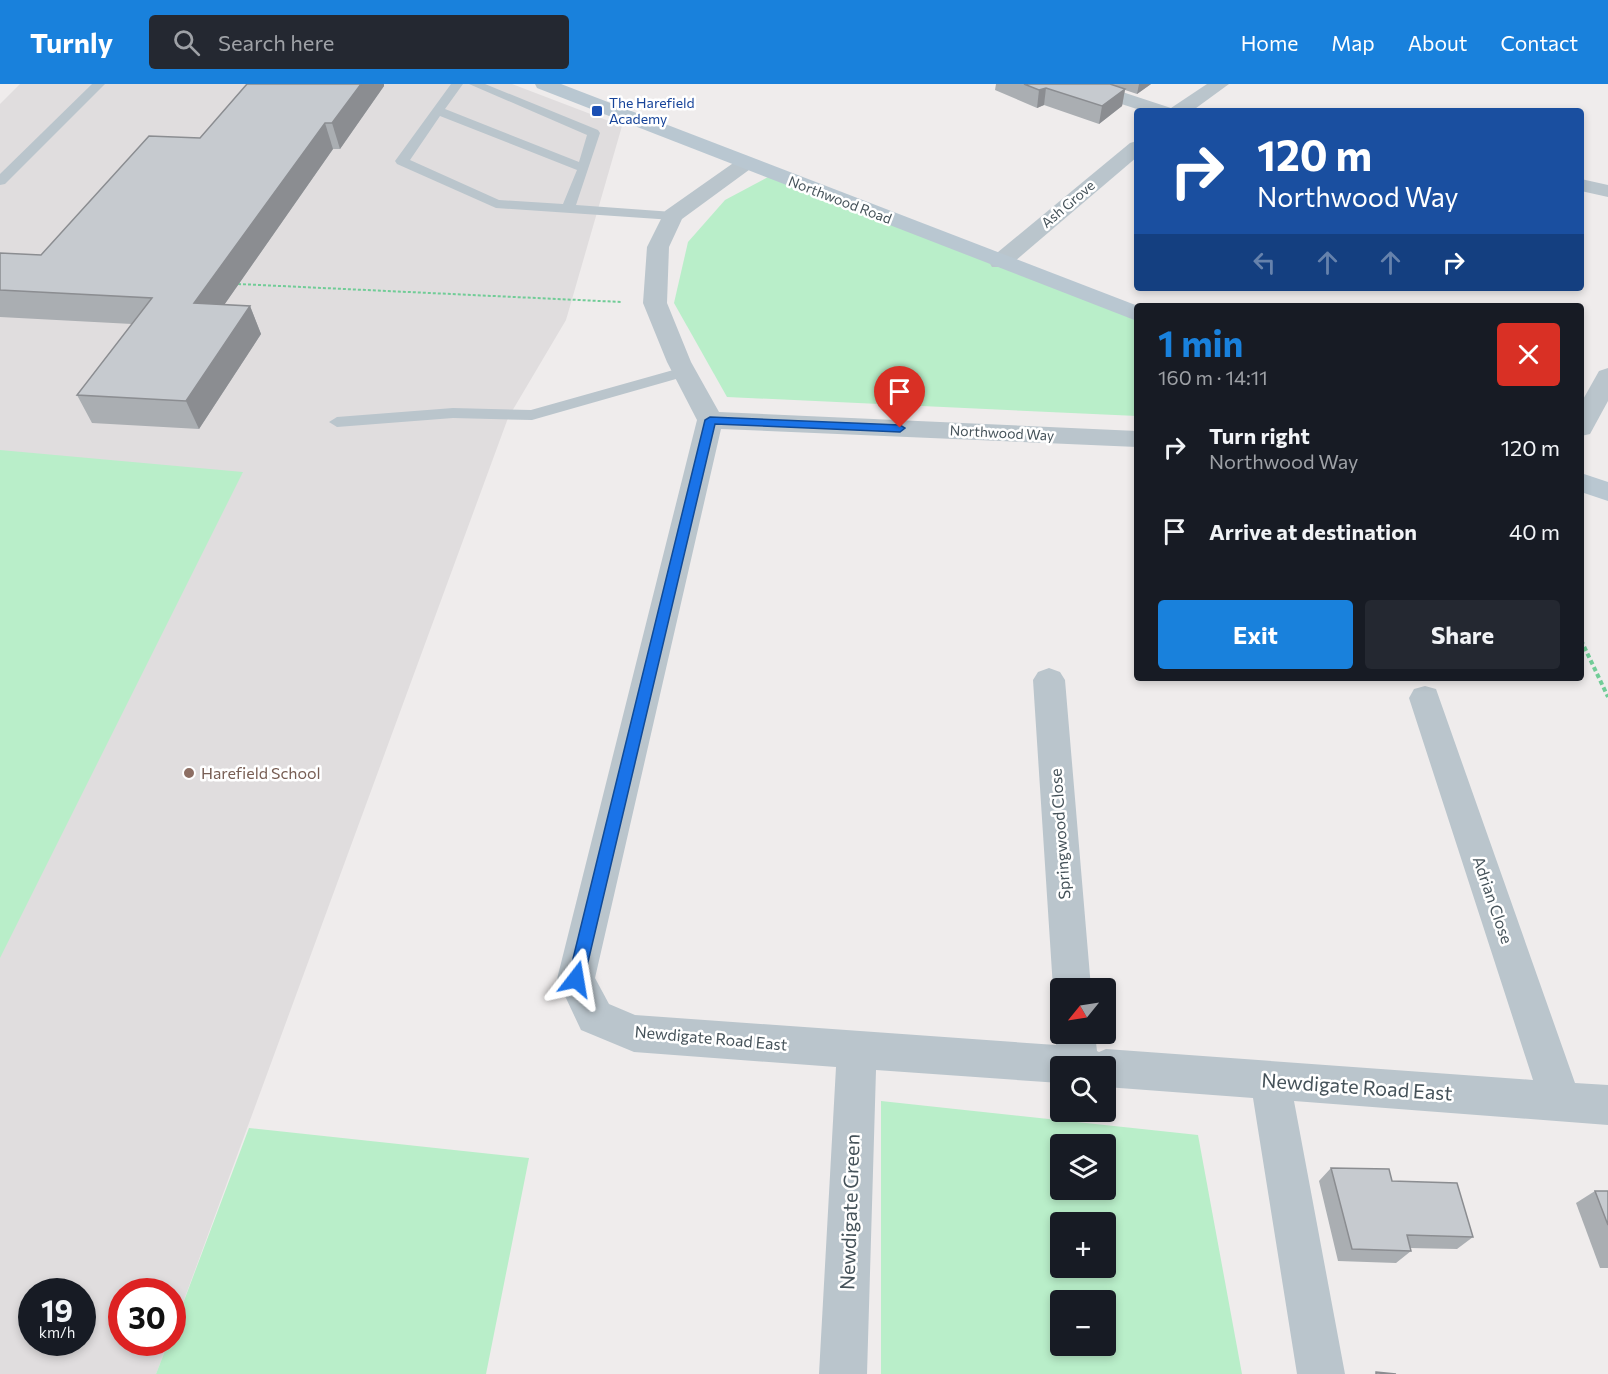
<!DOCTYPE html>
<meta charset="utf-8">
<style>
:root{--surface:#171b24;--page:#242831;--text:#f1f3f6;--muted:#9ea1a6;--accent:#1981dc}
body{margin:0;font-family:Commissioner,sans-serif;background:var(--page);color:var(--text);height:100vh;display:flex;flex-direction:column;font-size:22px;white-space:nowrap}
*{box-sizing:border-box;margin:0}
p{font-size:20px;color:var(--muted)}
.icon{flex:none;width:33px;height:33px;fill:none;stroke:currentColor;stroke-width:2;stroke-linecap:round;stroke-linejoin:round}
.map{position:relative;flex:1;overflow:hidden}
.panel{position:absolute;left:1134px;top:219px;width:450px;height:378px;display:flex;flex-direction:column;background:var(--surface);border-radius:6px;box-shadow:0 3px 9px #0003}
.panel>*{flex:none}
.top-card{position:absolute;left:1134px;top:24px;width:450px;height:183px;border-radius:6px;box-shadow:0 3px 9px #0003;background:#1a4fa0;color:#fff;overflow:hidden}
.needle{width:39px;rotate:240deg}
.buttons{position:absolute;left:1050px;top:894px;display:grid;gap:12px}
.buttons a{display:grid;place-items:center;width:66px;height:66px;border-radius:6px;background:var(--surface);box-shadow:0 3px 9px #0003;font-size:30px}
.speed{position:absolute;left:18px;top:1194px;display:flex;gap:12px;font-size:30px;font-weight:700;text-align:center}
.speed>*{display:grid;place-content:center;width:78px;height:78px;border-radius:50%;background:var(--surface);box-shadow:0 3px 9px #0003;line-height:1}
.speed small{font-size:15px;font-weight:400}
.speed .limit{border:9px solid #d22;background:#fff;color:#111}
.pin{position:absolute;display:grid;place-items:center;width:51px;height:51px;color:#fff;margin:-62px -26px;border-radius:50% 50% 50% 0;rotate:-45deg;box-shadow:0 0 6px #0007}
.pin .icon{rotate:45deg}
.me{position:absolute;width:66px;margin:-33px;rotate:14deg;stroke-linejoin:round;filter:drop-shadow(0 0 4px #0008)}
.turn{display:flex;align-items:center;gap:21px;height:126px;padding:0 24px;font-size:27px}
.turn .icon{width:78px;height:78px;stroke-width:2.5}
.turn b{display:block;font-size:42px;line-height:51px}
.lanes{display:flex;align-items:center;height:57px;padding:0 24px;background:#0003;justify-content:center;gap:30px;direction:ltr}
.lanes .off{opacity:.35}
.round{display:grid;place-items:center;flex:none;width:63px;height:63px;border-radius:6px;background:var(--page)}
.headline{display:flex;align-items:center;justify-content:space-between;height:102px;padding:0 24px}
h1{font-size:36px;font-weight:700;line-height:45px;color:var(--accent)}
.button{display:flex;gap:12px;margin-top:auto;padding:12px 24px}
.button a{flex:1;height:69px;border-radius:6px;background:var(--accent);color:#fff;font-size:24px;font-weight:700;line-height:69px;text-align:center}
.button a+a{background:var(--page);color:var(--text)}
ul{padding:0;list-style:none}
li{display:flex;align-items:center;gap:18px;height:84px;padding:0 24px}
li div{flex:1}
li b{display:block;font-size:22px}
li em{font-style:normal}
header{display:flex;align-items:center;gap:36px;box-sizing:border-box;height:84px;padding:0 30px;background:var(--accent);color:#fff}
header strong{font-size:28px}
nav{display:flex;gap:33px;margin-inline-start:auto;font-size:21px}
.search{width:420px;height:54px;background:var(--page);display:flex;align-items:center;gap:15px;box-sizing:border-box;padding:0 21px;border-radius:6px;color:var(--muted);font-size:22px}
.map>svg:first-child{display:block}
.education{fill:#e0ddde;fill-rule:evenodd}
.green{fill:#b9eec9;fill-rule:evenodd}
.lines{fill:none;stroke-linecap:round;stroke-linejoin:round}
.path-far1{stroke:#71cc97;stroke-width:2;stroke-dasharray:3 2;stroke-linecap:butt}
.path{stroke:#71cc97;stroke-width:4;stroke-dasharray:4.5 3;stroke-linecap:butt}
.lane{fill:#bac5cc;fill-rule:evenodd}
.street{fill:#bac5cc;fill-rule:evenodd}
.secondary{fill:#b9c7d1;fill-rule:evenodd}
.wall{fill:#aaaeb2}
.shaded-wall{fill:#8b8d91}
.building{fill:#c6cacf;stroke:#8b8d91;stroke-width:1.5}
.route{fill:#1a73e8;stroke:#114b97;stroke-width:1.5}
.transit-dot{fill:#1a4fb4;stroke:#fff;stroke-width:2}
.education-dot{fill:#8d6e63;stroke:#fff;stroke-width:2}
.labels{text-anchor:middle;stroke-width:5;stroke-linejoin:round;paint-order:stroke}
.far-transit-label{font-size:14px;fill:#164399;stroke:#fff;text-anchor:start}
.far-street-label{font-size:14px;fill:#455259;stroke:#fff}
.education-label{font-size:16px;fill:#785e54;stroke:#fff;text-anchor:start}
.street-label{font-size:16px;fill:#455259;stroke:#fff}
.near-street-label{font-size:20px;fill:#455259;stroke:#fff}
</style>
<header>
<strong>Turnly</strong>
<div class="search"><svg class="icon" aria-label="search" viewBox="0 0 24 24"><circle cx="10" cy="10" r="6"/><path d="M15 15l6 6"/></svg>Search here</div>
<nav><a>Home</a><a>Map</a><a>About</a><a>Contact</a></nav>
</header>
<div class="map">
<svg width="1608" height="1290" viewBox="0 0 1608 1290">
<rect width="100%" height="100%" fill="#efecec"/>
<path class="education" d="M 20,0 L 512,0 L 622,42 L 566,236 L 508,334 L 173,1246 L 172,1208 L 122,1208 L 122,1258 L 168,1259 L 156,1290 L 0,1290 L 0,20 ZM 32,1208 L 82,1208 L 82,1258 L 32,1258 Z"/>
<g class="green">
<polygon points="770,92 1137,235 1137,332 727,313 674,219 688,158 725,116"/>
<polygon points="0,366 243,388 0,874"/>
<path d="M 881,1017 L 1198,1051 L 1242,1290 L 881,1290 ZM 1060,1060 L 1106,1060 L 1106,1106 L 1060,1106 ZM 1060,1138 L 1106,1138 L 1106,1184 L 1060,1184 ZM 1060,1216 L 1106,1216 L 1106,1262 L 1060,1262 Z"/>
<polygon points="249,1044 529,1074 486,1290 156,1290 168,1259 172,1258 173,1246"/>
</g>
<g class="lines">
<polyline class="path-far1" points="238,200 621,218"/>
<polyline class="path" points="1581,556 1608,613"/>
<g class="lane">
<polygon points="92,0 105,0 5,100 0,101 0,90"/>
<path d="M 451,0 L 463,0 L 445,25 L 579,78 L 587,51 L 469,0 L 485,0 L 598,46 L 600,49 L 576,121 L 673,128 L 680,132 L 673,136 L 496,124 L 397,80 L 395,77 ZM 440,32 L 577,86 L 563,120 L 499,116 L 410,76 Z"/>
<polygon points="684,283 692,288 690,291 532,336 453,334 337,343 329,338 337,333 453,324 531,326"/>
</g>
<g class="street">
<polygon points="1070,0 1098,0 1171,24 1207,0 1229,0 1192,27 1143,27 1072,4"/>
<polygon points="1137,57 1137,73 1008,183 992,183 989,178 992,173 1130,59"/>
<polygon points="746,73 753,75 756,79 753,83 682,135 669,163 667,219 691,278 719,328 1137,347 1137,363 721,345 595,894 609,920 635,931 1056,961 1055,950 1060,938 1060,950 1095,950 1097,967 1099,968 1106,965 1533,996 1409,614 1414,605 1425,602 1436,605 1575,999 1608,1001 1608,1041 1294,1017 1345,1290 1297,1290 1253,1014 1106,1003 1106,982 1060,982 1060,999 876,986 867,1290 819,1290 836,983 634,968 581,946 557,895 697,336 667,278 643,219 647,163 665,127 739,75"/>
<polygon points="1581,95 1608,101 1608,113 1581,107"/>
<polygon points="1608,284 1608,317 1590,350 1581,352 1581,319 1599,287"/>
<polygon points="1049,584 1060,588 1065,596 1091,904 1060,904 1060,917 1053,904 1033,596 1038,588"/>
</g>
<g class="secondary">
<polygon points="535,0 561,0 1138,222 1137,237 537,4"/>
<polygon points="1581,389 1608,398 1608,417 1581,408"/>
</g>
</g>
<g class="wall">
<polygon points="247,0 384,0 384,2 340,65 333,65 224,221 250,222 261,250 199,345 92,339 77,311 132,240 0,233 0,169 41,171 200,54"/>
<polygon points="996,0 1151,0 1137,10 1125,6 1122,22 1099,40 1044,21 1037,24 995,6"/>
<polygon points="1331,1084 1392,1097 1473,1153 1457,1165 1410,1164 1411,1167 1396,1179 1338,1177 1319,1097"/>
<polygon points="1595,1107 1608,1107 1608,1184 1600,1184 1576,1119"/>
</g>
<g class="shaded-wall">
<polygon points="361,0 384,0 384,2 340,65 332,39"/>
<polygon points="1139,0 1151,0 1137,10"/>
<polygon points="1046,4 1044,21 1037,24 1039,6"/>
<polygon points="1125,5 1122,22 1099,40 1102,22"/>
<polygon points="325,39 333,65 206,247 194,219"/>
<polygon points="250,222 261,250 199,345 186,317"/>
</g>
<g class="building">
<polygon points="247,0 361,0 332,39 325,39 194,219 250,222 186,317 77,311 152,214 0,206 0,169 41,171 149,52 200,54"/>
<polygon points="1024,0 1110,0 1125,5 1102,22 1046,4 1039,6"/>
<polygon points="1331,1084 1389,1085 1392,1097 1457,1099 1473,1153 1407,1151 1411,1167 1352,1165"/>
<polygon points="1595,1107 1608,1107 1608,1141"/>
<polygon points="1376,1288 1396,1290 1376,1290"/>
</g>
<polygon class="route" points="710,333 900,341 905,344 900,348 715,340 584,895 581,900 576,902 570,900 568,895 705,336"/>
<rect class="transit-dot" x="591" y="21" width="12" height="12" rx="3"/>
<circle class="education-dot" cx="189" cy="689" r="6"/>
<g class="labels">
<g class="far-transit-label">
<text x="609" y="24">The Harefield<tspan x="609" dy="16">Academy</tspan></text>
</g>
<g class="far-street-label">
<text transform="translate(840 116) rotate(21)" y="5">Northwood Road</text>
<text transform="translate(1068 120) rotate(-40)" y="5">Ash Grove</text>
<text transform="translate(1002 349) rotate(3)" y="5">Northwood Way</text>
</g>
<g class="education-label">
<text x="201" y="695">Harefield School</text>
</g>
<g class="street-label">
<text transform="translate(1060 750) rotate(-94)" y="6">Springwood Close</text>
<text transform="translate(1493 816) rotate(71)" y="6">Adrian Close</text>
<text transform="translate(711 954) rotate(5)" y="6">Newdigate Road East</text>
</g>
<g class="near-street-label">
<text transform="translate(1357 1003) rotate(4)" y="7">Newdigate Road East</text>
<text transform="translate(850 1128) rotate(-88)" y="7">Newdigate Green</text>
</g>
</g>
</svg>
<div class="buttons">
<a><svg class="needle" viewBox="-14 -14 28 28"><path d="M0-13l5 13h-10z" fill="#e53935"/><path d="M0 13l5-13h-10z" fill="#9ea1a6"/></svg></a>
<a><svg class="icon" aria-label="search" viewBox="0 0 24 24"><circle cx="10" cy="10" r="6"/><path d="M15 15l6 6"/></svg></a>
<a><svg class="icon" aria-label="layers" viewBox="0 0 24 24"><path d="M12 4l9 5-9 5-9-5zM3 14l9 5 9-5"/></svg></a>
<a>+</a>
<a>−</a>
</div>
<div class="speed"><div>19<small>km/h</small></div><div class="limit">30</div></div>
<div class="pin" style="left:900px;top:344px;background:#d93025"><svg class="icon" aria-label="arrive" viewBox="0 0 24 24"><path d="M6 21V4h12l-3 4 3 4H6"/></svg></div>
<svg class="me" style="left:576px;top:895px" viewBox="-20 -20 40 40"><path d="M0-17L14 15 0 8-14 15z" fill="#1a73e8" stroke="#fff" stroke-width="4"/></svg>
<div class="top-card">
<div class="turn"><svg class="icon" aria-label="right" viewBox="0 0 24 24"><path d="M7 20v-9h11M14 6l5 5-5 5"/></svg><div><b>120 m</b>Northwood Way</div></div>
<div class="lanes"><svg class="icon off" aria-label="left" viewBox="0 0 24 24"><path d="M17 20v-9H6M10 6l-5 5 5 5"/></svg><svg class="icon off" aria-label="ahead" viewBox="0 0 24 24"><path d="M12 20V5M6 11l6-6 6 6"/></svg><svg class="icon off" aria-label="ahead" viewBox="0 0 24 24"><path d="M12 20V5M6 11l6-6 6 6"/></svg><svg class="icon" aria-label="right" viewBox="0 0 24 24"><path d="M7 20v-9h11M14 6l5 5-5 5"/></svg></div>
</div>
<section class="panel">
<div class="headline"><div><h1>1 min</h1><p>160 m · 14:11</p></div><a class="round" style="background:#d93025;color:#fff"><svg class="icon" aria-label="close" viewBox="0 0 24 24"><path d="M6 6l12 12M18 6L6 18"/></svg></a></div>
<ul>
<li><svg class="icon" aria-label="right" viewBox="0 0 24 24"><path d="M7 20v-9h11M14 6l5 5-5 5"/></svg><div><b>Turn right</b><p>Northwood Way</p></div><em>120 m</em></li>
<li><svg class="icon" aria-label="arrive" viewBox="0 0 24 24"><path d="M6 21V4h12l-3 4 3 4H6"/></svg><div><b>Arrive at destination</b></div><em>40 m</em></li>
</ul>
<div class="button"><a>Exit</a><a>Share</a></div>
</section>
</div>
